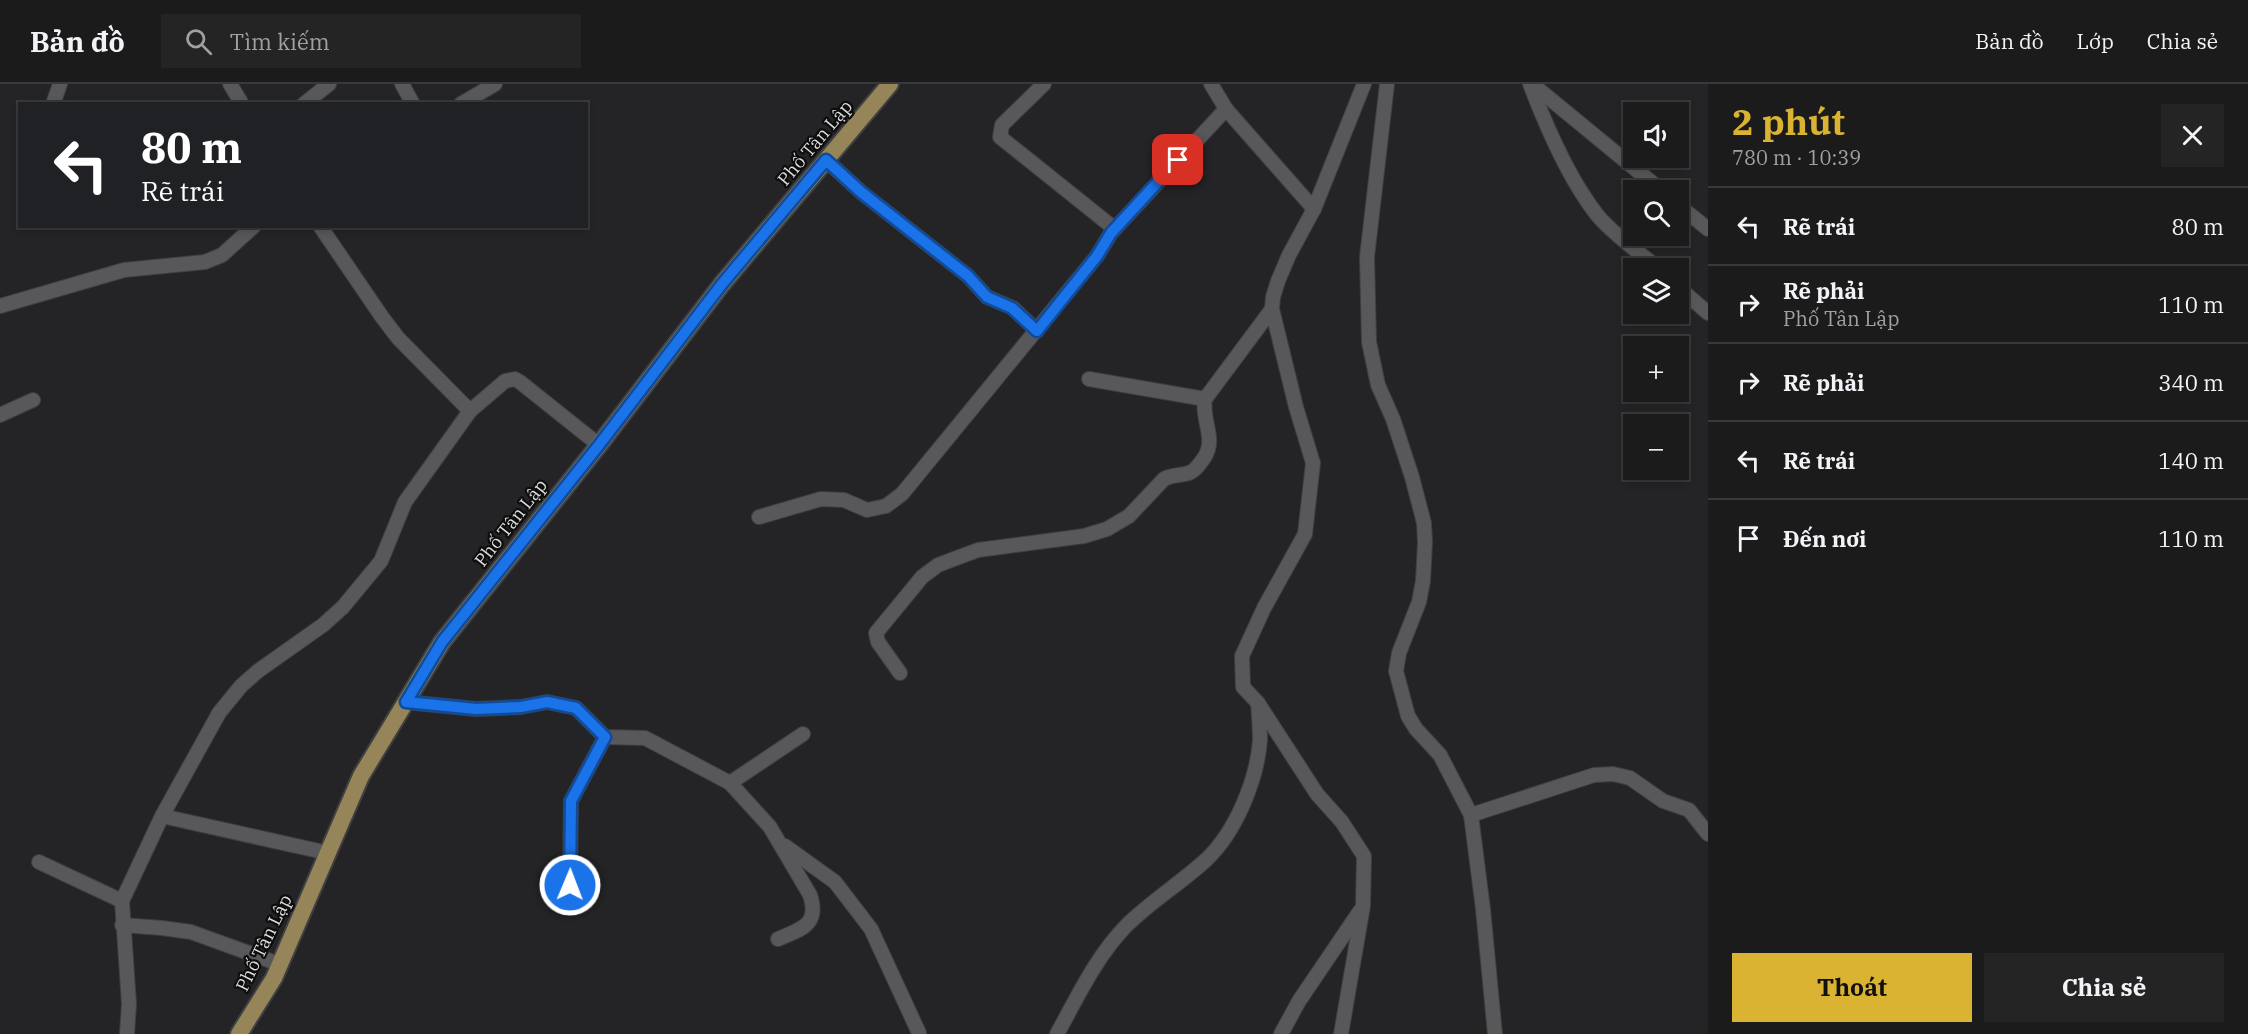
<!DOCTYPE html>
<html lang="vi">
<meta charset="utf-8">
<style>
:root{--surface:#1b1b1c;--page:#242425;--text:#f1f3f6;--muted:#a0a1a3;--line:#39393b;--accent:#dab333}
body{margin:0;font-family:"IBM Plex Serif",serif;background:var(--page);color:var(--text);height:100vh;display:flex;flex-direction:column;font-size:22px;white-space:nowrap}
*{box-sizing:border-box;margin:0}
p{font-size:20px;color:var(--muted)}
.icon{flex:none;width:33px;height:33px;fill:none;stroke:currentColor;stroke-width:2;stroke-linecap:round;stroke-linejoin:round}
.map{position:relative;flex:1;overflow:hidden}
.panel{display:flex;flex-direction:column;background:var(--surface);width:540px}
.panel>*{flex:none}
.top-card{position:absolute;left:18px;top:18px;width:570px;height:126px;border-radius:0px;box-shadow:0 3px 9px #0003,0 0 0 2px var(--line);background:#202124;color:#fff;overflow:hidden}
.tools{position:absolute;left:1623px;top:18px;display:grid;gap:12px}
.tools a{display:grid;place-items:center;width:66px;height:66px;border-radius:0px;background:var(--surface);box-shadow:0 3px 9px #0003,0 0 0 2px var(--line);font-size:30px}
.pin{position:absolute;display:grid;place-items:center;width:51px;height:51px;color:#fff;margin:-26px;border-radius:12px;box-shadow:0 3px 9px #0006}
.me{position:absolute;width:66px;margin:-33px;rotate:1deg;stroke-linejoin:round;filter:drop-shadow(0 0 4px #0008)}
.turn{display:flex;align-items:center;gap:21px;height:126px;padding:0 24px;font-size:27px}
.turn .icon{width:78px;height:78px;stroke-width:2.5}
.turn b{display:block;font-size:42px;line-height:51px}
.round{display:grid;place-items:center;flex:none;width:63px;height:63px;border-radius:0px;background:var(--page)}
.summary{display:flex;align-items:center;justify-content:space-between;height:102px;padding:0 24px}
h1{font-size:36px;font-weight:800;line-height:45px;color:var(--accent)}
.primary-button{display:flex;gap:12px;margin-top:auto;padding:12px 24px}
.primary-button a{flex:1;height:69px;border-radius:0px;background:var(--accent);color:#111;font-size:24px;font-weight:800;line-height:69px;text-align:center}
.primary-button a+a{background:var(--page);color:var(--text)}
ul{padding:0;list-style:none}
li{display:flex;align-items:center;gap:18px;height:78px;padding:0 24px;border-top:2px solid var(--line)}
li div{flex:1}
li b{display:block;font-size:22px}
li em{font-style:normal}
header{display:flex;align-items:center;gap:36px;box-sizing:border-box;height:84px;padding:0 30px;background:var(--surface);border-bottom:2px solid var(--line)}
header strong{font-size:28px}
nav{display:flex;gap:33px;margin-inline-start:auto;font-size:21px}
.search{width:420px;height:54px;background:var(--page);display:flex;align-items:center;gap:15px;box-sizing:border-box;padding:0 21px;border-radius:0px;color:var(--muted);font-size:22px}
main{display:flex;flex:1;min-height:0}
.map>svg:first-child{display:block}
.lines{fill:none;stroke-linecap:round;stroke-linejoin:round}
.minor-casing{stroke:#403f41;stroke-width:16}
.major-casing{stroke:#403f41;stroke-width:20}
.minor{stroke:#58575a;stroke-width:14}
.major{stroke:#958558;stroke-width:16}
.route-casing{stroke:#114b97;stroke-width:15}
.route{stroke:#1a73e8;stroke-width:10}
.labels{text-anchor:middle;stroke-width:4.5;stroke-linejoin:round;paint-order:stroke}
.street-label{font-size:18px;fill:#ddddde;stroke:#0e0d0e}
</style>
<header>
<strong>Bản đồ</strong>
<div class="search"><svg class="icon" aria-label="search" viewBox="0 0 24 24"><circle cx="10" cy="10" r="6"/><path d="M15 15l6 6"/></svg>Tìm kiếm</div>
<nav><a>Bản đồ</a><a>Lớp</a><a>Chia sẻ</a></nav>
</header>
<main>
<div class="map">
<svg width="1708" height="950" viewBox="0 0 1708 950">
<rect width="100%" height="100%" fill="#242426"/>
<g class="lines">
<defs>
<g id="minor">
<polyline points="230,0 242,20"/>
<polyline points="402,0 413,20"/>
<polyline points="1044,0 1002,41 1000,53 1115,145"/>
<polyline points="1211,0 1226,25 1314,125"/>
<polyline points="1387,0 1367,173 1369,258 1378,301 1393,335 1412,393 1424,439 1425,458 1423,497 1419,518 1399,569 1396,587 1408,632 1416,645 1440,671 1471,731 1483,825 1495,950"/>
<path d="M 1530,0 C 1546,42 1570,97 1598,132 C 1613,150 1640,169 1658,184"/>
<polyline points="1532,0 1661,106"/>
<polyline points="53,20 60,0"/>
<polyline points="304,20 329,0"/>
<polyline points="461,20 495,0"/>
<polyline points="826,76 861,108 968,192 987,213 1013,224 1037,247"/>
<polyline points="1678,121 1708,145"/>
<polyline points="320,142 382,233 398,254 470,327"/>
<polyline points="1678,203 1708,229"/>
<polyline points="0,222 124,186 205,178 222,171 254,142"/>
<polyline points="1089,295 1205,315"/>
<polyline points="0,331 33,316"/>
<polyline points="759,433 821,415 844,416 867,426 886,422 902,410 1097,172 1111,149 1226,25"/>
<path d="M 900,589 L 878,558 L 876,549 L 922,493 L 938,481 L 978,466 L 1084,452 L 1107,445 L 1129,432 L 1164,395 C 1173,390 1183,392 1191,388 C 1197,385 1200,379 1204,374 C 1217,355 1201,336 1205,315 L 1272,225"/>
<path d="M 406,618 L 476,625 L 521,623 L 547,618 L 576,624 L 605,653 L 645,654 L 730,699 L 770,743 L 810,811 C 820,841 801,845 778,855"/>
<polyline points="730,699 803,650"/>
<polyline points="1471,731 1594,691 1613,690 1630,694 1663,717 1689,726 1708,750"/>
<polyline points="162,732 328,769"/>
<polyline points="785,762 835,798 871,845 919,949"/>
<polyline points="39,778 122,817"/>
<polyline points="570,801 571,717 605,653"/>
<polyline points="122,841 162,844 191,848 279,880"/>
<polyline points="127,950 129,920 122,817 162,732 219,629 241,602 258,587 323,541 343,523 381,477 405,418 470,327 505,297 515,295 520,298 599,361"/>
<path d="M 1057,950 C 1078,912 1096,873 1126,842 C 1151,817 1181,799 1207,775 C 1236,747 1257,696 1260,656 C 1260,644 1259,632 1258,619"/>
<polyline points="1281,950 1299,917 1360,827"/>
<polyline points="1341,950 1363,822 1364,772 1342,738 1317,710 1258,619 1243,603 1242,572 1264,524 1305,450 1313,379 1296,323 1272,225 1273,213 1278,197 1289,171 1314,125 1364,0"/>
</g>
<polyline id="major" points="239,950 274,894 361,692 442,558 599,361 722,200 890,0"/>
</defs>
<use href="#minor" class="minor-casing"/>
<use href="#major" class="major-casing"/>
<use href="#minor" class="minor"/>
<use href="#major" class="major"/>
</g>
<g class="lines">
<defs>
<polyline id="route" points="570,801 571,717 605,653 576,624 547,618 521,623 476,625 406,618 442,558 599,361 722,200 826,76 861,108 968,192 987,213 1012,224 1037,247 1097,172 1111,149 1178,76"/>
</defs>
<use href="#route" class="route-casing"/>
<use href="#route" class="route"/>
</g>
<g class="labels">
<g class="street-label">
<text transform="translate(815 59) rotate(-50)" y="6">Phố Tân Lập</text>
<text transform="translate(511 439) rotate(-52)" y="6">Phố Tân Lập</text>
<text transform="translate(264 859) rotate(-64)" y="6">Phố Tân Lập</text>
</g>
</g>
</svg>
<div class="tools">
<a><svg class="icon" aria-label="sound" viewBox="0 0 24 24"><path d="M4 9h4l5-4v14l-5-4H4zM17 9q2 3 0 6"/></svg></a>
<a><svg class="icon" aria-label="search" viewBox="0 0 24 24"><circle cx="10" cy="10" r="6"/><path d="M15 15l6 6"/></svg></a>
<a><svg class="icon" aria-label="layers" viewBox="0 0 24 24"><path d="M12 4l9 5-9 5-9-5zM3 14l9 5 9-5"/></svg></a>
<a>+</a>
<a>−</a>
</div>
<div class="pin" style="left:1178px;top:76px;background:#d93025"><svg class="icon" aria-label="arrive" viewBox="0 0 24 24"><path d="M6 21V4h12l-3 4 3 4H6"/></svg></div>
<svg class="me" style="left:570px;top:801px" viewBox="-20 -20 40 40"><circle r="17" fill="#1a73e8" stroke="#fff" stroke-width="3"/><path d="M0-11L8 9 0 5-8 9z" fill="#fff"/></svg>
<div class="top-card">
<div class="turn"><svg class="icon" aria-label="left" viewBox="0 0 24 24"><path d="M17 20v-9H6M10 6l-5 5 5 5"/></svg><div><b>80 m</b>Rẽ trái</div></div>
</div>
</div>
<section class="panel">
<div class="summary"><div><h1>2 phút</h1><p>780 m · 10:39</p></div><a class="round"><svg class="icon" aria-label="close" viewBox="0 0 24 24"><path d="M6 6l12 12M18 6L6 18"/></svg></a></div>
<ul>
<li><svg class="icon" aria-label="left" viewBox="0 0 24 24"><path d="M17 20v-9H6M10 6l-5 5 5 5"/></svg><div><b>Rẽ trái</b></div><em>80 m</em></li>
<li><svg class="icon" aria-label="right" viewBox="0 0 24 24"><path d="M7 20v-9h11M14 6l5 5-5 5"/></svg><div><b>Rẽ phải</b><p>Phố Tân Lập</p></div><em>110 m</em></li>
<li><svg class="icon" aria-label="right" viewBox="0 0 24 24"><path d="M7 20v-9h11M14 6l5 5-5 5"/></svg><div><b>Rẽ phải</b></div><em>340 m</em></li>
<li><svg class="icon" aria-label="left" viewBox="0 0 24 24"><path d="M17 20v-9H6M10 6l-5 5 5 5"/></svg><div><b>Rẽ trái</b></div><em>140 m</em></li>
<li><svg class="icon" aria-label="arrive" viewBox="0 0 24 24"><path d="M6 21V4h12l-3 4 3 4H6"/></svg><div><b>Đến nơi</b></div><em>110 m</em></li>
</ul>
<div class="primary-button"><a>Thoát</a><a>Chia sẻ</a></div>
</section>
</main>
